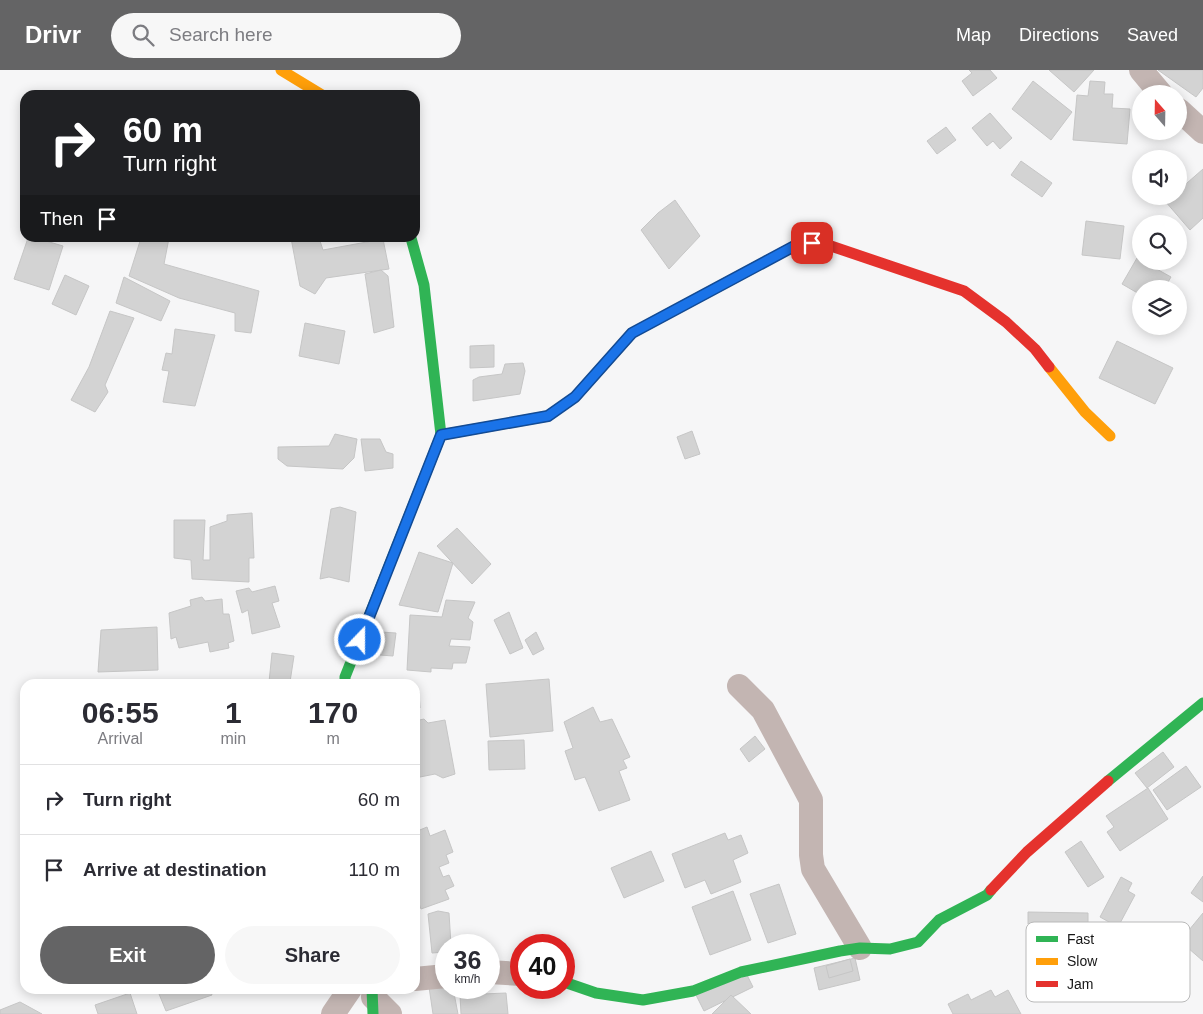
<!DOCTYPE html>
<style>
:root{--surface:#fff;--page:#f7f7f7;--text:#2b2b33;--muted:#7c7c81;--line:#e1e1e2;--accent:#646465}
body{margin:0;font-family:Helvetica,sans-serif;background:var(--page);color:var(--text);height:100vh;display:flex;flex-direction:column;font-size:19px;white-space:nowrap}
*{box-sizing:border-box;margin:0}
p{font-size:16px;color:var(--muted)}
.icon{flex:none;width:28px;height:28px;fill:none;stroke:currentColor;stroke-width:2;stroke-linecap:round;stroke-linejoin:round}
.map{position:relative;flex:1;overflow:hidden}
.details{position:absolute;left:20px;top:609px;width:400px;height:315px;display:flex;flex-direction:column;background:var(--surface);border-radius:15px;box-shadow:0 2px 12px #0003}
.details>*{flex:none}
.guide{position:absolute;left:20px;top:20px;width:400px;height:152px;border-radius:15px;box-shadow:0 2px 12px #0003;background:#202124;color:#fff;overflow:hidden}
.needle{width:32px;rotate:340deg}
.buttons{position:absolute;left:1132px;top:15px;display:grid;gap:10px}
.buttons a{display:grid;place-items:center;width:55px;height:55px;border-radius:50%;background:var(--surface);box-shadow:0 2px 12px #0003;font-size:25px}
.speed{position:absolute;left:435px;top:864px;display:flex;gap:10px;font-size:25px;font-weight:700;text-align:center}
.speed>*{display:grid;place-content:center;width:65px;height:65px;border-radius:50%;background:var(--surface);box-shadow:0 2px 12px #0003;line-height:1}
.speed small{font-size:12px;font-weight:400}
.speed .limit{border:8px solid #d22;background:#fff;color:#111}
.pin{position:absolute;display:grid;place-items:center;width:42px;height:42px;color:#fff;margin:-21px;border-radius:10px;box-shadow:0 2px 8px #0006}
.me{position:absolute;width:55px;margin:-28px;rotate:22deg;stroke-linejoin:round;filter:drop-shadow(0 0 4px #0008)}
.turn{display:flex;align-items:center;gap:18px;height:105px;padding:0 20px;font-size:22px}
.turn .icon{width:65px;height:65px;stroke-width:2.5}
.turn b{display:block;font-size:35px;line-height:42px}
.then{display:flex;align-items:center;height:48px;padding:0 20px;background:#0003;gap:10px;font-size:19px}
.eta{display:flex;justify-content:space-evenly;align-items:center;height:85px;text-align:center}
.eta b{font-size:30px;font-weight:600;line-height:35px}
.cta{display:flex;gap:10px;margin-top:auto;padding:10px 20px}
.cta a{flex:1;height:58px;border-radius:30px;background:var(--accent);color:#fff;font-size:20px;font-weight:600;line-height:58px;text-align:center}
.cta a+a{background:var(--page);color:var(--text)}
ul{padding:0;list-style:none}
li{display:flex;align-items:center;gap:15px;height:70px;padding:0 20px;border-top:1px solid var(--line)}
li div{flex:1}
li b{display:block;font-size:19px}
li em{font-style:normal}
header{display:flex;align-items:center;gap:30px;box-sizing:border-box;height:70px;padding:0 25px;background:var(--accent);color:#fff}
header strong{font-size:24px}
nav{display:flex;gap:28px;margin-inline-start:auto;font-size:18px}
.search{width:350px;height:45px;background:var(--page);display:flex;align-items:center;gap:12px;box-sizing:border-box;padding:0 18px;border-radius:28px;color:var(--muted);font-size:19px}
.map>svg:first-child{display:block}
.building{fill:#d3d3d3;stroke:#c6c6c6}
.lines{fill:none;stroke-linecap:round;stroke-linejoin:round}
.street{stroke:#c3b5b2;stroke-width:24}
.fast{stroke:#30b455;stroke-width:11}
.slow{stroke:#ff9f0a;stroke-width:11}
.jam{stroke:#e5322d;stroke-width:11}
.route-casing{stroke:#114b97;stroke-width:12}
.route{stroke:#1a73e8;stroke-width:9}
.key{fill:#fff;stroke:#b9b9b9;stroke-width:1}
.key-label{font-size:14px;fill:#161616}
</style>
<header>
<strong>Drivr</strong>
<div class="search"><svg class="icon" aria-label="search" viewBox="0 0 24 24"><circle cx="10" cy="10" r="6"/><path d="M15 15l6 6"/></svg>Search here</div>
<nav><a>Map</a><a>Directions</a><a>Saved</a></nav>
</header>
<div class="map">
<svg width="1203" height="944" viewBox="0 0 1203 944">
<rect width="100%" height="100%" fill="#f6f6f7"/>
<g class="building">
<polygon points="969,0 990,0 997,8 973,26 962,11 972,3"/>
<polygon points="1049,0 1094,0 1074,22"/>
<polygon points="1158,0 1203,0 1203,18 1196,27"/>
<polygon points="1033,11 1072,42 1051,70 1012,39"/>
<polygon points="1090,11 1105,12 1104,24 1113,24 1112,38 1130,39 1127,74 1073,70 1077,25 1088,26"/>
<polygon points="990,43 1012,68 1000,79 993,71 987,76 972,58"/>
<polygon points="946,57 956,70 937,84 927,71"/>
<polygon points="1021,91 1052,113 1042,127 1011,105"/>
<polygon points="1203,99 1203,148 1190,160 1165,131 1171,126 1179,126 1179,120"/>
<polygon points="675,130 700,166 669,199 641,160 658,143"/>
<polygon points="1155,147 1170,151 1170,154 1153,154"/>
<polygon points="1086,151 1124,156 1120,189 1082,185"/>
<polygon points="28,168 36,168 63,176 49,220 14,209"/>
<polygon points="141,168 169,168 164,194 259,221 251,263 235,261 235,243 179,228 129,206"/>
<polygon points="291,168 319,168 323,180 383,169 389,199 326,208 315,224 300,216"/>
<polygon points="1137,188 1171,207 1164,219 1141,219 1141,225 1122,214"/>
<polygon points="381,200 388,206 394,257 374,263 365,204"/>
<polygon points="65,205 89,216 76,245 52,234"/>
<polygon points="124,207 170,231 161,251 116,233"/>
<polygon points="110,241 134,248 105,315 108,322 95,342 71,330 89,297"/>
<polygon points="305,253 345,261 339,294 299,286"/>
<polygon points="175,259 215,265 195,336 163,332 169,301 162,300 166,283 172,284"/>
<polygon points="1117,271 1173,298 1155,334 1099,308"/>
<polygon points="494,275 494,297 470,298 470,276"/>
<polygon points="523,293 525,301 520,324 473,331 473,310 479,307 502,304 505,294"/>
<polygon points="692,361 700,384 685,389 677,367"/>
<polygon points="335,364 357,369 354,388 343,399 287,396 278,389 278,377 329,376"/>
<polygon points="361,369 380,369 386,382 393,384 393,398 365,401"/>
<polygon points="340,437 356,442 349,512 329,507 320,509 331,439"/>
<polygon points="252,443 254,488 249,488 249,512 192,509 191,490 174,488 174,450 205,450 203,490 210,490 210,457 227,451 227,445"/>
<polygon points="457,458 491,494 472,514 437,476"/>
<polygon points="419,482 453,493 438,542 399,535"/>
<polygon points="275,516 279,531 272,533 280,557 252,564 248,540 242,543 236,521 249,518 252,522"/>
<polygon points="202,527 205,531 222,529 223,544 229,544 234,571 228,573 229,578 210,582 208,572 179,578 176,567 171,569 169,543 191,536 190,530"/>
<polygon points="446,530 475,532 468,548 473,552 470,570 451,569 449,576 470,577 466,593 453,593 452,599 431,598 431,602 407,600 410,545 442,547"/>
<polygon points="509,542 523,578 510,584 494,550"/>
<polygon points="157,557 158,600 98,602 101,560"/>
<polygon points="381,562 396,563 393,586 380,585"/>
<polygon points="536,562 544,579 533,585 525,570"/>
<polygon points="272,583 294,586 290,612 269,612"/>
<polygon points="549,609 553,661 490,667 486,614"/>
<polygon points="419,622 420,638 415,638 415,623"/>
<polygon points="593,637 600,652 612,649 630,687 623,690 627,698 619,701 630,730 599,741 585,707 575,710 565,681 573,678 564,652"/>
<polygon points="424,649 428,653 445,650 455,704 443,708 435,704 415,708 415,651"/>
<polygon points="755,666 765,679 749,692 740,679"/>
<polygon points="524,670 525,699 489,700 488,671"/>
<polygon points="1163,682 1174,697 1147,718 1135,703"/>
<polygon points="1186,696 1201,717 1167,740 1153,720"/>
<polygon points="1148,718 1168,749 1120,781 1107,762 1114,757 1106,746"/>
<polygon points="427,757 430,766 445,760 453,782 446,785 449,793 439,797 443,807 449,805 454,816 445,820 449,829 421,839 415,822 415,762"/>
<polygon points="725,763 728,770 741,765 748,783 733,790 741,812 711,824 705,810 685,818 672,784"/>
<polygon points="1081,771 1104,807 1088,817 1065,782"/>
<polygon points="651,781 664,811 624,828 611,798"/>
<polygon points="1203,806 1203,832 1191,823"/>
<polygon points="1121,807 1132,813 1128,821 1135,825 1118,857 1100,847"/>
<polygon points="779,814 796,864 768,873 750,824"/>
<polygon points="733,821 751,870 710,885 692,837"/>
<polygon points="438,841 449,843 451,875 446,875 446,882 432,883 428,844"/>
<polygon points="1028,842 1088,843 1088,854 1028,854"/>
<polygon points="1203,843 1203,891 1180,871"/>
<polygon points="855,888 860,910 819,920 814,898"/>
<polygon points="850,889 853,901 829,908 826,896"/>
<polygon points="745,901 753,917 704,941 696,925"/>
<polygon points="429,917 453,918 458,944 433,944"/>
<polygon points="157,919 210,919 212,925 166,941"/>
<polygon points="991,920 995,927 1008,920 1021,944 953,944 948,934 968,924 971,930"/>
<polygon points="130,923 137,944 98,944 95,935"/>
<polygon points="506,923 508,944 461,944 460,925"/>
<polygon points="731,925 751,944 712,944"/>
<polygon points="20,932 42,944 0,944 0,940"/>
</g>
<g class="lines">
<g class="street">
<polyline points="1141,0 1161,24"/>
<polyline points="1179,40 1203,62"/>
<polyline points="739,616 763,640 811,730 811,785 813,799 860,878"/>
<polyline points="489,902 521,904"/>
<polyline points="415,909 446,906"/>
<polyline points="373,927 390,944"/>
<polyline points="333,944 350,919"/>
</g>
<g class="fast">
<polyline points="345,614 345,607 441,365 424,215 411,168"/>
<polyline points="1108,711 1203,633"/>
<polyline points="564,912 596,923 643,930 693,921 741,902 840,881 860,878 890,879 918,872 939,850 987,825 991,820"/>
<polyline points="372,919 373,944"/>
</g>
<g class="slow">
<polyline points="281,0 322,25"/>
<polyline points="1049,297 1085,342 1110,366"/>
<polyline points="441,365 548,346 575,327 632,263 770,189"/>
</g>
<g class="jam">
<polyline points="770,189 800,173 825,174 964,221 1006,252 1035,279 1049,297"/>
<polyline points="991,820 1027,782 1108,711"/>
</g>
</g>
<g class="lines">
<defs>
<polyline id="route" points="360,570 441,365 548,346 575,327 632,263 800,173 812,173"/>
</defs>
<use href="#route" class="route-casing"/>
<use href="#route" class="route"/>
</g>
<rect x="1026" y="852" width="164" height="80" rx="8" class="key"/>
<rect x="1036" y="866" width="22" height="6" fill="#30b455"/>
<rect x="1036" y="888" width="22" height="7" fill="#ff9f0a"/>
<rect x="1036" y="911" width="22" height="6" fill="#e5322d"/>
<g class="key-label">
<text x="1067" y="874">Fast</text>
<text x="1067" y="896">Slow</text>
<text x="1067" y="919">Jam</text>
</g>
</svg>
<div class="buttons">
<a><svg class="needle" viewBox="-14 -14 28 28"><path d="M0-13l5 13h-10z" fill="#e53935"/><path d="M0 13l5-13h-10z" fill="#7c7c81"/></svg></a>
<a><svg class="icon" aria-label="sound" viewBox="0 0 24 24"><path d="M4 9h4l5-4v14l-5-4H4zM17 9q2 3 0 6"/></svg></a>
<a><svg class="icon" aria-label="search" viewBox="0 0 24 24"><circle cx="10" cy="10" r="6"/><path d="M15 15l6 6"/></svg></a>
<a><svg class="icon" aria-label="layers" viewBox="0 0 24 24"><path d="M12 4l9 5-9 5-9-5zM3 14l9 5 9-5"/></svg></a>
</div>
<div class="speed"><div>36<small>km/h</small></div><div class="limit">40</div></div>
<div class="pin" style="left:812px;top:173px;background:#d93025"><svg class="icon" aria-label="arrive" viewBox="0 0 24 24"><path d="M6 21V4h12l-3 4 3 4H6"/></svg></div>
<svg class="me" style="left:360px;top:570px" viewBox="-20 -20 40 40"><circle r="17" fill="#1a73e8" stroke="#fff" stroke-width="3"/><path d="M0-11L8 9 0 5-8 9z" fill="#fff"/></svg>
<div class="guide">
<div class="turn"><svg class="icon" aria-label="right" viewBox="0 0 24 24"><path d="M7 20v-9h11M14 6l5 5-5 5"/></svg><div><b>60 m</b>Turn right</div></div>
<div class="then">Then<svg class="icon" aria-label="arrive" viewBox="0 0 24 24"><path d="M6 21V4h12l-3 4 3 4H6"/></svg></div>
</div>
<section class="details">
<div class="eta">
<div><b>06:55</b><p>Arrival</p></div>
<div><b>1</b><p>min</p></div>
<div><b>170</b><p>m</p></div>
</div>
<ul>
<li><svg class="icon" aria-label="right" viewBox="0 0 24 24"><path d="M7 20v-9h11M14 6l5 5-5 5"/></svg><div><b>Turn right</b></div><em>60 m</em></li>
<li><svg class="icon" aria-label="arrive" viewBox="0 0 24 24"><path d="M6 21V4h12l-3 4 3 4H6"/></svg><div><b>Arrive at destination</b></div><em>110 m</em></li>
</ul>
<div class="cta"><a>Exit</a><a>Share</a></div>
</section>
</div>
